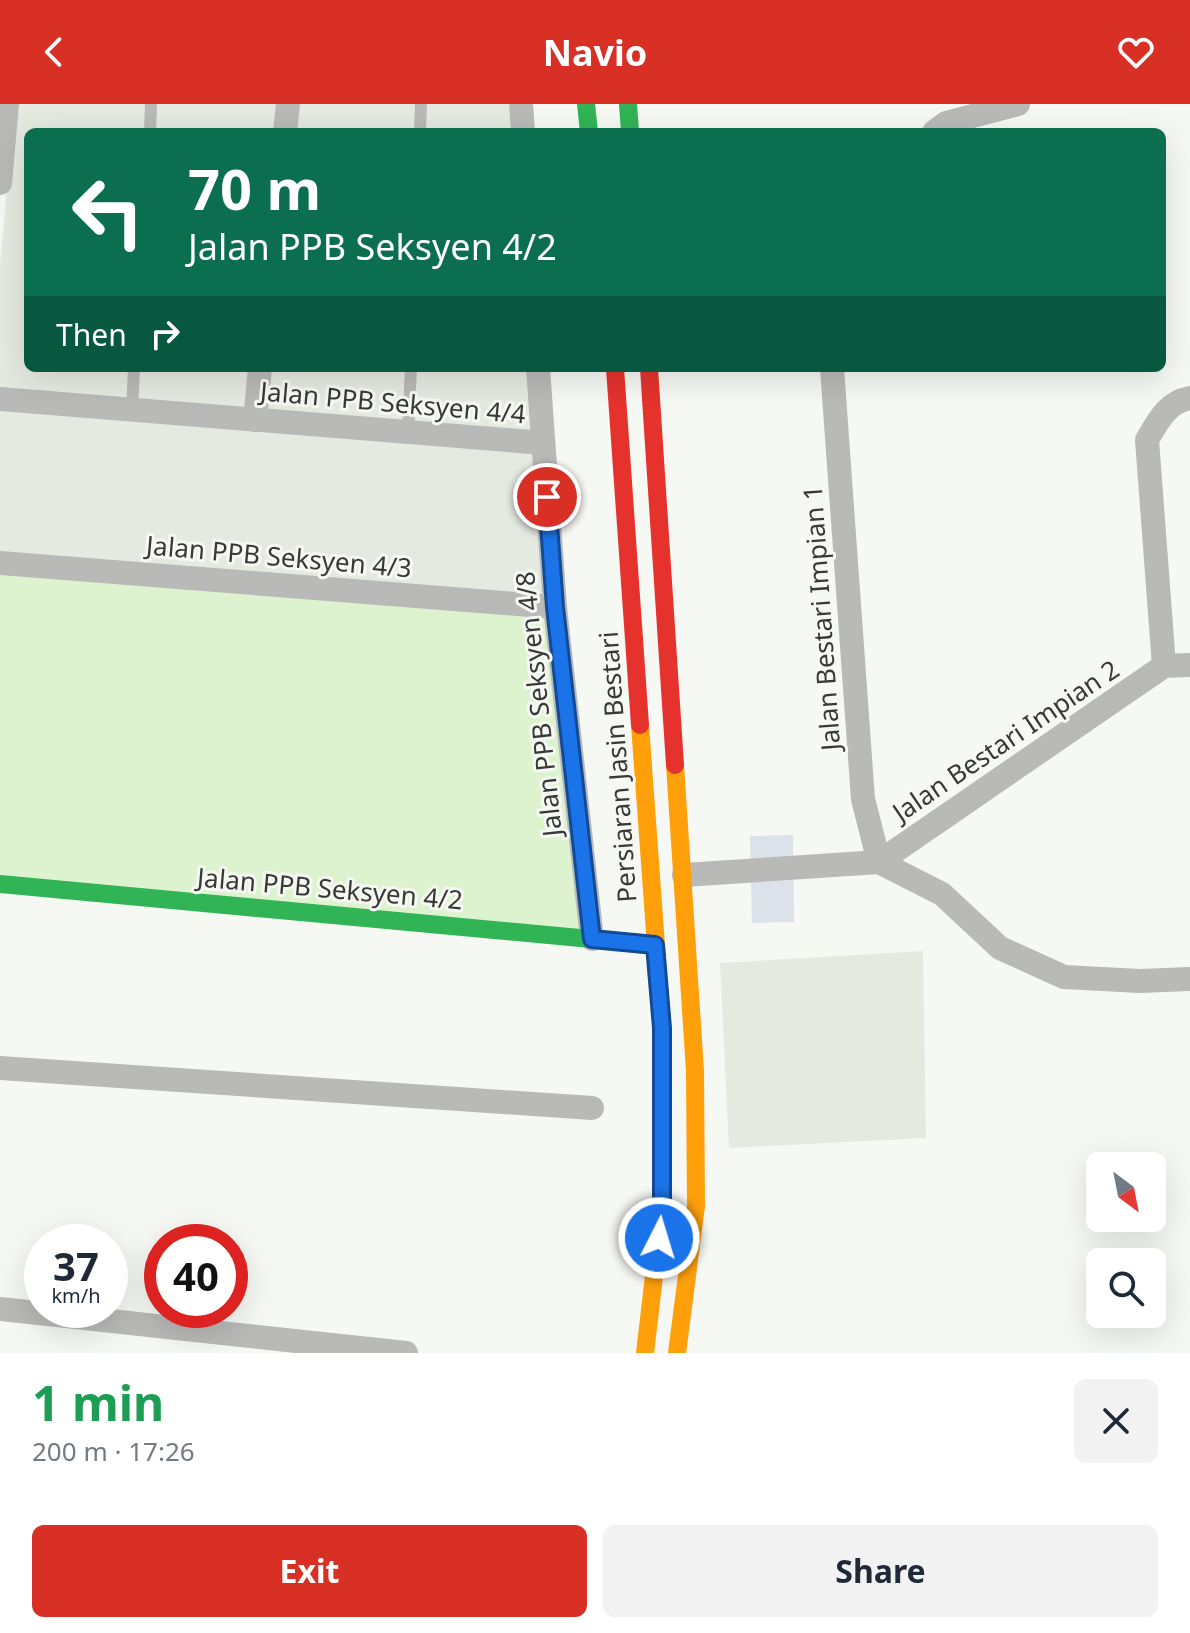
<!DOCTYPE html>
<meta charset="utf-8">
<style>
:root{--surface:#fff;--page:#f2f2f3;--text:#1f2937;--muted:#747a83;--accent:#d93025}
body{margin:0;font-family:"Noto Sans",sans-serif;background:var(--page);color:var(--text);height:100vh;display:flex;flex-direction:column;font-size:30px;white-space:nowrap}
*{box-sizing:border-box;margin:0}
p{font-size:26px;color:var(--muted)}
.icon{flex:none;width:44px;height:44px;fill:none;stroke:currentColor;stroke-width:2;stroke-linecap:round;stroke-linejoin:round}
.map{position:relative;height:1249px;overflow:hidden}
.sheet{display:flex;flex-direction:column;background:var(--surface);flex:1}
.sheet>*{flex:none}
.banner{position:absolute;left:24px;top:24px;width:1142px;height:244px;border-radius:12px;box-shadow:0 8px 32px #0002;background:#0b6e4f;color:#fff;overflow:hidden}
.needle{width:52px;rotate:148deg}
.controls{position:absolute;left:1086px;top:1048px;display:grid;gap:16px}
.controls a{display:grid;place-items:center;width:80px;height:80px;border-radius:12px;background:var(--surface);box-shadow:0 8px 32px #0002;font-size:40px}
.speed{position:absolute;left:24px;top:1120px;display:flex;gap:16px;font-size:40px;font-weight:700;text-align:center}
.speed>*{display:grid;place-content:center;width:104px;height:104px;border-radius:50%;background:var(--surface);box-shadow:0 8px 32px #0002;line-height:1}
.speed small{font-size:20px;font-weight:400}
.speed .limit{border:12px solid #d22;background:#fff;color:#111}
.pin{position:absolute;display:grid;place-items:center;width:68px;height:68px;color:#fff;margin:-34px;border:4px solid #fff;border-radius:50%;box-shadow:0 2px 8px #0007}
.me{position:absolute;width:88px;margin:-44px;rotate:5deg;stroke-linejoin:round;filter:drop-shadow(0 0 6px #0008)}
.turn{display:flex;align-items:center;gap:28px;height:168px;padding:0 32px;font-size:36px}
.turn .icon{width:104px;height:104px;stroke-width:2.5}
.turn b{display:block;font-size:56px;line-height:68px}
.then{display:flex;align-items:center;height:76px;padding:0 32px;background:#0003;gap:16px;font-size:30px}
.round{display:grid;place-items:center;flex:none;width:84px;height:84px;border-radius:12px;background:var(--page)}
.headline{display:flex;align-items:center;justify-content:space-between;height:136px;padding:0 32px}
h1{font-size:48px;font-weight:700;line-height:60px;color:#1e9e55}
.cta{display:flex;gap:16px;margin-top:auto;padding:16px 32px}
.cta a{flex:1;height:92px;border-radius:12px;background:var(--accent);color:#fff;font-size:32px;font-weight:700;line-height:92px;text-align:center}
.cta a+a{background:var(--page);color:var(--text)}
header{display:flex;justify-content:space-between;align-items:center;height:104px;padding:0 32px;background:var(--accent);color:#fff;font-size:36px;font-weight:700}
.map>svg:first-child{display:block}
.built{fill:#e5eae1}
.green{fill:#ddf2ce}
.building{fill:#dce2ea}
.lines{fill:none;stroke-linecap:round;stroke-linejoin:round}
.lane{stroke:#b9b9b8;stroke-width:12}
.street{stroke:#b9b9b8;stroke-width:24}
.fast{stroke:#30b455;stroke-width:18}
.slow{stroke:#ff9f0a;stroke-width:18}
.jam{stroke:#e5322d;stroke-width:18}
.route-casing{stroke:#114b97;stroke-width:20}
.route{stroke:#1a73e8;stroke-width:14}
.labels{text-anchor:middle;stroke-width:6;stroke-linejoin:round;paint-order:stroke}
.street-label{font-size:26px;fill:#383937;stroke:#f6f9f3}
</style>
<header><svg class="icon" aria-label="back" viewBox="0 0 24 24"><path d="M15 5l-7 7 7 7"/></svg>Navio<svg class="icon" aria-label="heart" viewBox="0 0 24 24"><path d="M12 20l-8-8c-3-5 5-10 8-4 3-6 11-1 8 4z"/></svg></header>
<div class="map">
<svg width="1190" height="1249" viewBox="0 0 1190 1249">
<rect width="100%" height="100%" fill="#f6f8f4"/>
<g class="built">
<polygon points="15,0 515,0 517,28 28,28 28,264 533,264 548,494 0,449 0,160"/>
<polygon points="923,847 926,1034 729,1044 720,859"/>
</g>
<polygon class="green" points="0,469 547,510 587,828 0,775"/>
<polygon class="building" points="793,731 794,818 752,819 750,732"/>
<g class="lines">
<g class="lane">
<polyline points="150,28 151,0"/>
<polyline points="420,28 421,0"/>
<polyline points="132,306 134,264"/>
<polyline points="408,328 411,264"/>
</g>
<g class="street">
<polyline points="521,0 523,28"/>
<polyline points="285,28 288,0"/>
<polyline points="934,28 946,19 1018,0"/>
<polyline points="0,79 7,0"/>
<polyline points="538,264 555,503 592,835"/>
<polyline points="832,264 863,695 879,758"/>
<polyline points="0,295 543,339"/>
<polyline points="255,316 260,264"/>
<polyline points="0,459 555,503"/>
<path d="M 1164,562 L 1147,336 C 1158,317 1167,298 1190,294"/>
<polyline points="879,758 1164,562 1190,561"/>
<polyline points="879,758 942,790 1000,844 1064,873 1140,877 1190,875"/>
<polyline points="684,771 879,758"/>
<polyline points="0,964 592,1004"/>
<polyline points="0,1205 406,1249"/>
</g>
<g class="fast">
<polyline points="586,0 589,28"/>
<polyline points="628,0 630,28"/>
<polyline points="0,780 655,841"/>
</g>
<g class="slow">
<polyline points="640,621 662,924 662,1104 645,1249"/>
<polyline points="675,661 695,967 696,1102 677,1249"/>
</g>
<g class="jam">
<polyline points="615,264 640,621"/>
<polyline points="649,264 675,661"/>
</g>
</g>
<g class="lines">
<defs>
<polyline id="route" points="547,393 555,503 592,835 655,841 662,924 662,1104 659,1134"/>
</defs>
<use href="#route" class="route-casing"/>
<use href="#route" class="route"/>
</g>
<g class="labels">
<g class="street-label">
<text transform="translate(393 299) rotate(5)" y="9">Jalan PPB Seksyen 4/4</text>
<text transform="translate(279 453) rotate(5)" y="9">Jalan PPB Seksyen 4/3</text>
<text transform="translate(822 514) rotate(-94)" y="9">Jalan Bestari Impian 1</text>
<text transform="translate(539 600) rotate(-96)" y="9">Jalan PPB Seksyen 4/8</text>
<text transform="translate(1006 637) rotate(-34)" y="9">Jalan Bestari Impian 2</text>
<text transform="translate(618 663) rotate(-94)" y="9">Persiaran Jasin Bestari</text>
<text transform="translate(330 785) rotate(5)" y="9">Jalan PPB Seksyen 4/2</text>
</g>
</g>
</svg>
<div class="controls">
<a><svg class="needle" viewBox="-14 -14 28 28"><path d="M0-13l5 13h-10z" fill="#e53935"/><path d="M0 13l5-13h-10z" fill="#747a83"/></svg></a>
<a><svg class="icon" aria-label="search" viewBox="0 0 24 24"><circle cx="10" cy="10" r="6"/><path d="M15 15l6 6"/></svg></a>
</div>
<div class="speed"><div>37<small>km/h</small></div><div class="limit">40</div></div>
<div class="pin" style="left:547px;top:393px;background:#d93025"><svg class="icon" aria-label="arrive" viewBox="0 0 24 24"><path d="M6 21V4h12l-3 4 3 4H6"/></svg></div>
<svg class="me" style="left:659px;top:1134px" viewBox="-20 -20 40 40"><circle r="17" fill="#1a73e8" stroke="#fff" stroke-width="3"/><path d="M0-11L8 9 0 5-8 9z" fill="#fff"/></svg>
<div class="banner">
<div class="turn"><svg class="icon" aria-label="left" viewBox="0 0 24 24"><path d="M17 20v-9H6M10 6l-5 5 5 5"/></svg><div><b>70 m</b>Jalan PPB Seksyen 4/2</div></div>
<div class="then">Then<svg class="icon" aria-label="right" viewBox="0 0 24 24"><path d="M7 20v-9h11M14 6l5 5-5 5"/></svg></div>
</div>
</div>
<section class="sheet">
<div class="headline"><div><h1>1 min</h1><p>200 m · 17:26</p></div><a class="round"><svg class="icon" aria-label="close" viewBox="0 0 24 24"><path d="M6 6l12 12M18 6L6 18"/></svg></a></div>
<div class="cta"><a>Exit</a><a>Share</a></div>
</section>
